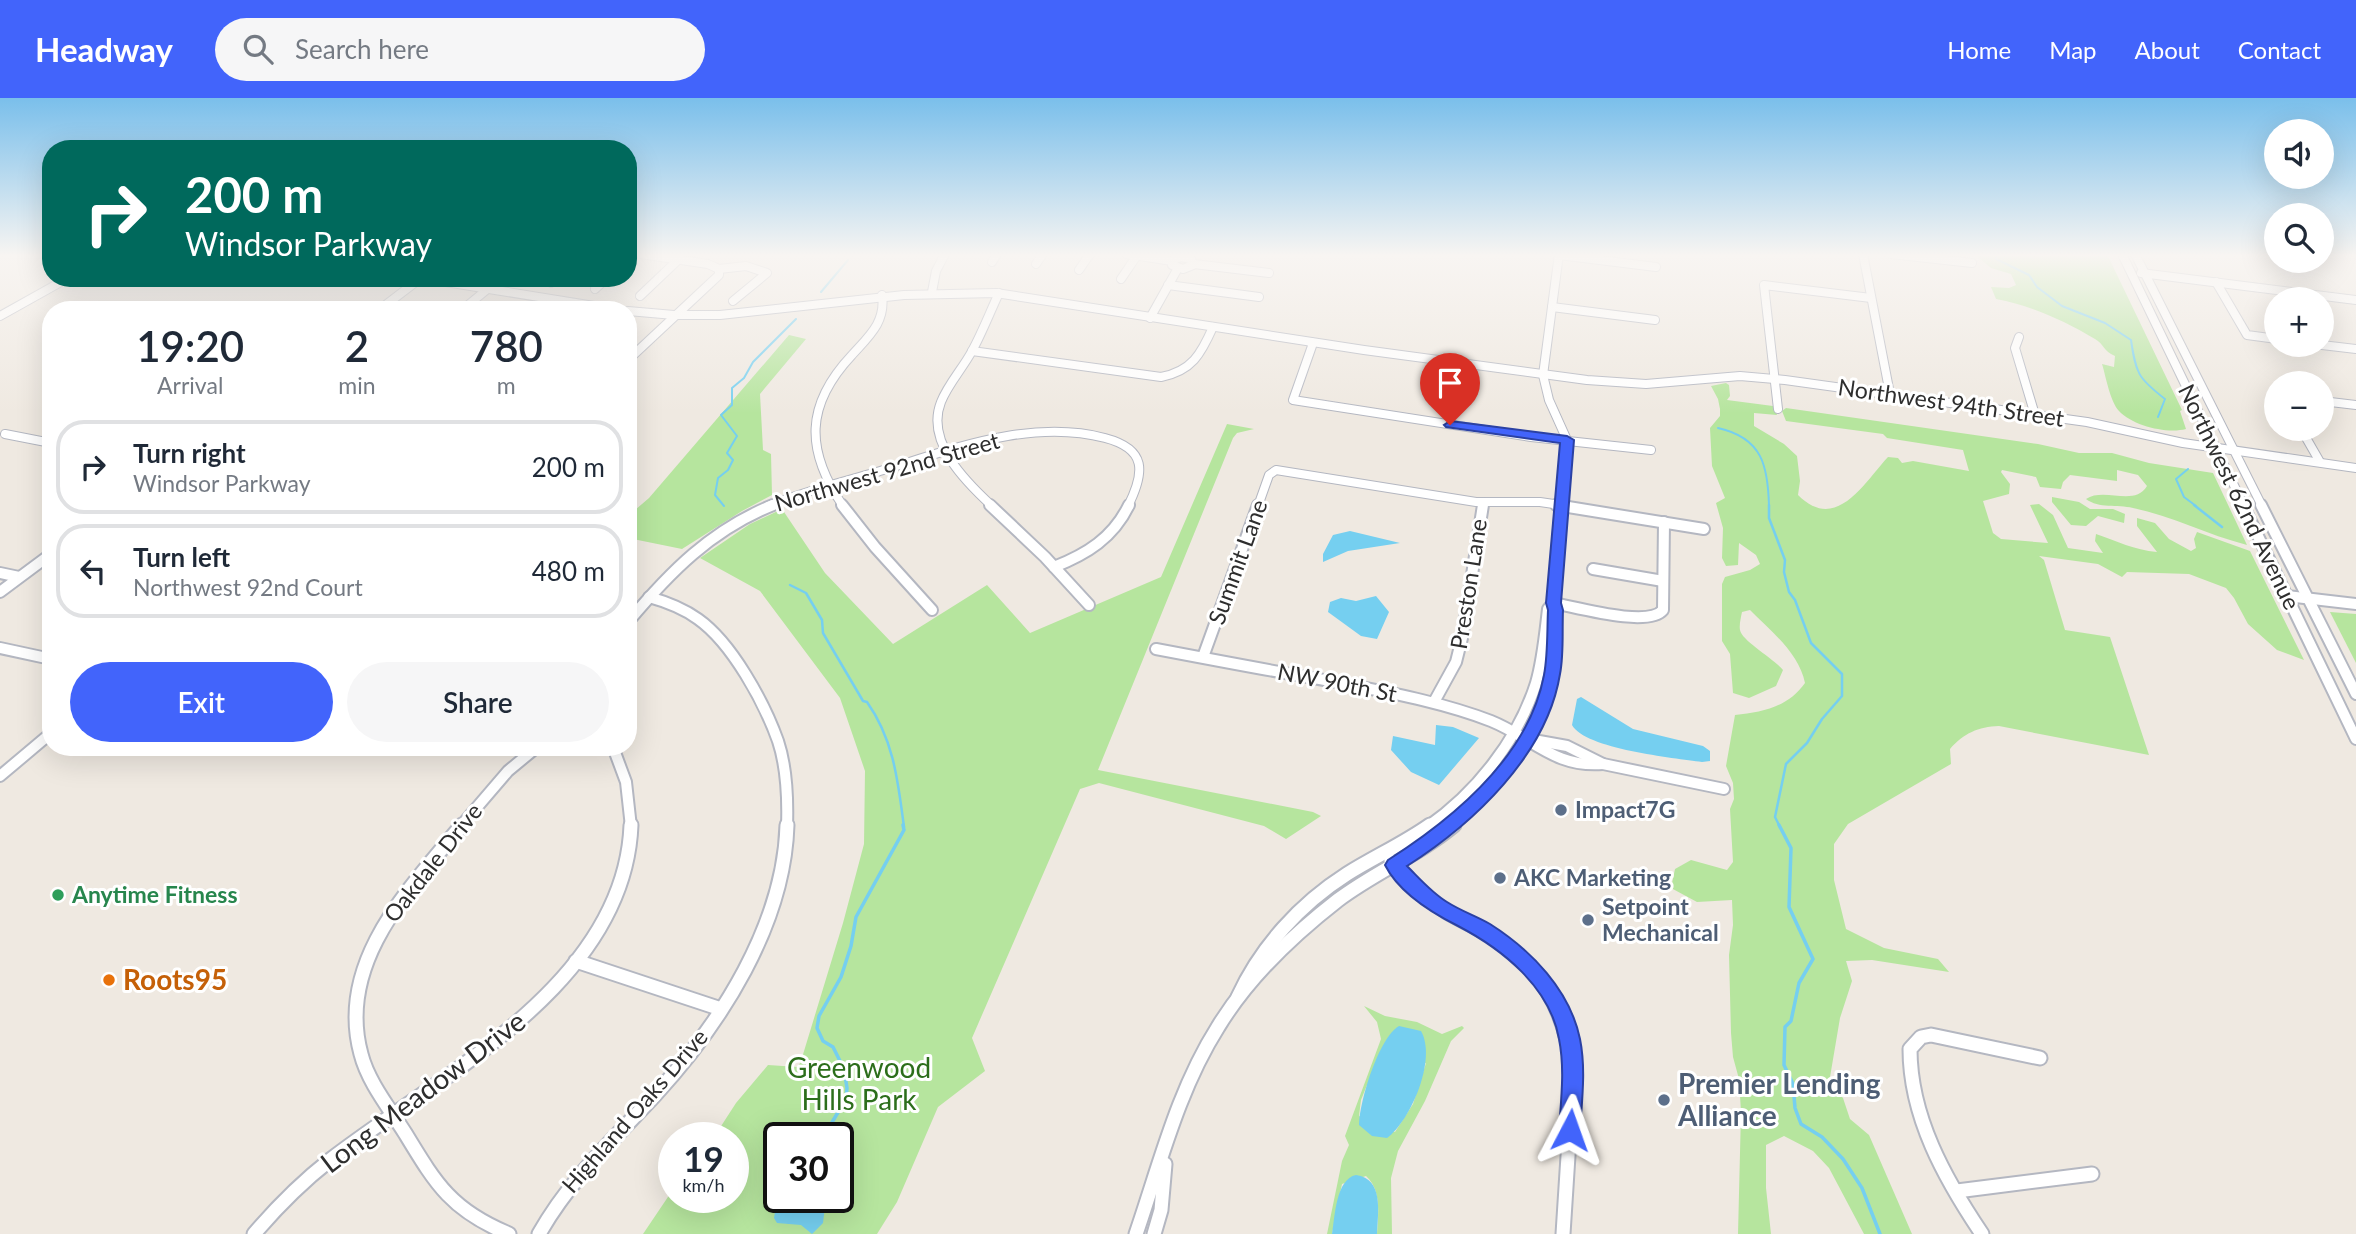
<!DOCTYPE html>
<meta charset="utf-8">
<style>
:root{--surface:#fff;--page:#f6f6f7;--text:#1f2937;--muted:#747a83;--line:#e0e1e3;--accent:#4264fb}
body{margin:0;font-family:Lato,sans-serif;background:var(--page);color:var(--text);height:100vh;display:flex;flex-direction:column;font-size:26px;white-space:nowrap}
*{box-sizing:border-box;margin:0}
p{font-size:23px;color:var(--muted)}
.icon{flex:none;width:38px;height:38px;fill:none;stroke:currentColor;stroke-width:2;stroke-linecap:round;stroke-linejoin:round}
.map{position:relative;flex:1;overflow:hidden}
.drawer{position:absolute;left:42px;top:203px;width:595px;height:455px;display:flex;flex-direction:column;background:var(--surface);border-radius:28px;box-shadow:0 7px 28px #0002}
.drawer>*{flex:none}
.banner{position:absolute;left:42px;top:42px;width:595px;height:147px;border-radius:28px;box-shadow:0 7px 28px #0002;background:#00695c;color:#fff;overflow:hidden}
.tools{position:absolute;left:2264px;top:21px;display:grid;gap:14px}
.tools a{display:grid;place-items:center;width:70px;height:70px;border-radius:50%;background:var(--surface);box-shadow:0 7px 28px #0002;font-size:35px}
.speed{position:absolute;left:658px;top:1024px;display:flex;gap:14px;font-size:35px;font-weight:700;text-align:center}
.speed>*{display:grid;place-content:center;width:91px;height:91px;border-radius:50%;background:var(--surface);box-shadow:0 7px 28px #0002;line-height:1}
.speed small{font-size:18px;font-weight:400}
.speed .limit{border:4px solid #111;border-radius:10px;background:#fff;color:#111}
.pin{position:absolute;display:grid;place-items:center;width:60px;height:60px;color:#fff;margin:-72px -30px;border-radius:50% 50% 50% 0;rotate:-45deg;box-shadow:0 0 7px #0007}
.pin .icon{rotate:45deg}
.me{position:absolute;width:77px;margin:-38px;rotate:4deg;stroke-linejoin:round;filter:drop-shadow(0 0 5px #0008)}
.turn{display:flex;align-items:center;gap:24px;height:147px;padding:0 28px;font-size:32px}
.turn .icon{width:91px;height:91px;stroke-width:2.5}
.turn b{display:block;font-size:49px;line-height:60px}
.eta{display:flex;justify-content:space-evenly;align-items:center;height:119px;text-align:center}
.eta b{font-size:42px;font-weight:600;line-height:49px}
.primary-button{display:flex;gap:14px;margin-top:auto;padding:14px 28px}
.primary-button a{flex:1;height:80px;border-radius:42px;background:var(--accent);color:#fff;font-size:28px;font-weight:600;line-height:80px;text-align:center}
.primary-button a+a{background:var(--page);color:var(--text)}
ul{padding:0;list-style:none}
li{display:flex;align-items:center;gap:21px;height:94px;margin:0 14px 10px;padding:0 14px;border:4px solid var(--line);border-radius:28px}
li div{flex:1}
li b{display:block;font-size:26px}
li em{font-style:normal}
header{display:flex;align-items:center;gap:42px;box-sizing:border-box;height:98px;padding:0 35px;background:var(--accent);color:#fff}
header strong{font-size:33px}
nav{display:flex;gap:38px;margin-inline-start:auto;font-size:24px}
.search{width:490px;height:63px;background:var(--page);display:flex;align-items:center;gap:18px;box-sizing:border-box;padding:0 24px;border-radius:38px;color:var(--muted);font-size:26px}
.map>svg:first-child{display:block}
.green{fill:#b6e59e;fill-rule:evenodd}
.water{fill:#75cff0}
.lines{fill:none;stroke-linecap:round;stroke-linejoin:round}
.stream-far2{stroke:#75cff0;stroke-width:2}
.stream-far1{stroke:#75cff0;stroke-width:2.5}
.stream{stroke:#75cff0;stroke-width:3.5}
.minor-far2-casing{stroke:#b4b7c1;stroke-width:10}
.minor-far1-casing{stroke:#b4b7c1;stroke-width:14}
.minor-casing{stroke:#b4b7c1;stroke-width:17}
.minor-far2{stroke:#fff;stroke-width:8}
.minor-far1{stroke:#fff;stroke-width:10}
.minor{stroke:#fff;stroke-width:13}
.route{fill:#4264fb;stroke:#2b41a3;stroke-width:2}
.service-dot{fill:#5c6f8a;stroke:#fff;stroke-width:2.5}
.leisure-dot{fill:#2e9e5b;stroke:#fff;stroke-width:2.5}
.food-dot{fill:#e8710a;stroke:#fff;stroke-width:2.5}
.labels{text-anchor:middle;stroke-width:6;stroke-linejoin:round;paint-order:stroke}
.street-label{font-size:23px;fill:#2e2e2e;stroke:#fff}
.service-label{font-size:23px;font-weight:bold;fill:#4e5e75;stroke:#fff;text-anchor:start}
.leisure-label{font-size:23px;font-weight:bold;fill:#27864d;stroke:#fff;text-anchor:start}
.near-food-label{font-size:28px;font-weight:bold;fill:#c56008;stroke:#fff;text-anchor:start}
.near-park-label{font-size:28px;fill:#2c6e1b;stroke:#fff}
.near-service-label{font-size:28px;font-weight:bold;fill:#4e5e75;stroke:#fff;text-anchor:start}
.near-street-label{font-size:28px;fill:#2e2e2e;stroke:#fff}
</style>
<header>
<strong>Headway</strong>
<div class="search"><svg class="icon" aria-label="search" viewBox="0 0 24 24"><circle cx="10" cy="10" r="6"/><path d="M15 15l6 6"/></svg>Search here</div>
<nav><a>Home</a><a>Map</a><a>About</a><a>Contact</a></nav>
</header>
<div class="map">
<svg width="2356" height="1136" viewBox="0 0 2356 1136">
<rect width="100%" height="100%" fill="#efe9e1"/>
<g class="green">
<path d="M 1974,156 L 2107,156 L 2182,312 L 2180,313 L 2186,331 C 2167,336 2133,328 2119,313 C 2110,303 2106,279 2102,266 L 2114,269 L 2115,258 C 2103,253 2104,246 2095,241 C 2063,222 2032,208 1996,201 L 1991,189 L 2009,190 L 2016,187 L 2011,176 L 1991,170 Z"/>
<polygon points="789,237 806,241 760,296 763,352 771,356 772,397 742,413 682,451 628,440 628,418 649,400"/>
<path d="M 1726,285 L 1729,287 L 1730,298 L 1727,302 L 1773,308 L 1777,317 L 1754,315 L 1754,328 L 1784,346 L 1797,358 L 1800,383 L 1798,397 C 1836,435 1863,386 1888,359 L 1898,360 L 1902,365 L 1913,363 L 1969,373 L 1963,352 L 1887,340 L 1883,336 L 1786,323 L 1782,313 L 1786,310 L 2038,346 L 2079,355 L 2112,355 L 2149,365 L 2213,375 L 2247,447 C 2208,437 2172,418 2133,410 C 2117,406 2099,411 2086,401 C 2104,389 2135,409 2147,388 L 2138,377 L 2117,372 L 2117,383 L 2070,377 L 2063,384 L 2061,391 L 2040,389 L 2036,379 L 2002,372 L 2001,374 L 2010,386 L 2009,396 L 1983,403 L 1993,435 L 2001,441 L 2048,445 L 2030,407 L 2039,406 L 2053,417 L 2068,450 L 2103,455 L 2095,443 L 2096,436 C 2117,443 2134,452 2157,454 L 2137,428 L 2137,420 L 2155,425 L 2169,441 L 2191,453 L 2196,450 L 2194,441 L 2197,434 L 2250,453 L 2304,562 L 2277,552 L 2248,526 L 2234,500 L 2226,490 L 2189,476 L 2127,474 L 2122,479 L 2098,466 L 2039,458 L 2044,462 L 2065,532 L 2110,539 L 2149,657 L 1999,628 C 1978,629 1964,635 1950,651 L 1951,666 L 1848,726 L 1834,746 L 1834,782 L 1846,831 L 1884,850 L 1938,861 L 1949,874 L 1872,862 L 1846,863 L 1852,883 L 1840,920 L 1829,985 L 1843,1000 L 1850,1021 L 1869,1037 L 1912,1136 L 1864,1136 L 1829,1070 L 1813,1053 L 1784,1038 L 1766,1047 L 1766,1090 L 1771,1136 L 1738,1136 L 1741,1014 L 1739,981 L 1733,959 L 1731,935 L 1729,857 L 1733,827 L 1732,802 L 1697,804 L 1671,790 L 1675,771 L 1691,762 L 1727,772 L 1733,764 L 1730,711 L 1734,701 L 1733,685 L 1726,668 L 1735,617 C 1763,614 1788,609 1805,585 C 1799,555 1771,533 1750,512 L 1742,514 C 1741,519 1739,527 1740,532 C 1742,543 1773,560 1783,572 L 1776,588 L 1749,600 L 1733,595 L 1730,556 L 1722,543 L 1722,486 L 1725,479 L 1750,472 L 1760,466 L 1756,457 L 1739,445 L 1738,467 L 1726,468 L 1722,460 L 1723,430 L 1716,405 L 1725,400 L 1712,368 L 1710,330 L 1720,318 L 1720,311 L 1718,301 L 1711,288 Z"/>
<path d="M 1227,326 L 1254,331 L 1237,335 L 1233,340 L 1098,672 L 1313,714 L 1321,718 L 1286,741 L 1264,728 L 1099,685 L 1080,691 L 972,940 L 985,973 L 938,1009 L 897,1104 L 877,1136 L 643,1136 L 674,1090 L 674,1099 L 733,1099 L 733,1040 L 714,1039 L 736,1005 L 768,967 L 798,969 L 801,963 L 843,825 L 864,746 L 865,673 L 840,600 L 760,493 L 700,460 L 750,426 L 782,411 L 825,475 L 893,546 L 987,487 L 1030,535 L 1161,479 ZM 779,1040 L 838,1040 L 838,1099 L 779,1099 Z"/>
<polygon points="2052,399 2079,404 2090,411 2113,411 2125,416 2124,425 2098,418 2086,428 2071,427 2052,404"/>
<polygon points="2330,514 2356,516 2356,565"/>
<path d="M 1364,908 L 1385,918 L 1417,924 L 1442,936 L 1462,928 L 1464,930 L 1451,943 L 1425,1003 L 1398,1053 L 1391,1080 L 1392,1136 L 1377,1136 C 1378,1117 1382,1092 1366,1078 L 1342,1086 L 1332,1136 L 1327,1136 L 1342,1063 L 1349,1047 L 1345,1038 L 1381,941 L 1377,924 ZM 1426,965 L 1413,1006 L 1395,1034 L 1359,1018 L 1361,1002 L 1367,987 Z"/>
</g>
<g class="water">
<polygon points="1350,433 1400,445 1348,453 1323,464 1323,456 1333,437"/>
<polygon points="1376,498 1389,514 1377,541 1361,538 1328,514 1330,504 1341,500 1356,503"/>
<path d="M 1581,599 L 1633,631 L 1703,648 L 1710,653 L 1710,663 L 1702,664 C 1674,660 1585,651 1572,627 L 1577,601 Z"/>
<polygon points="1436,627 1453,629 1479,640 1439,687 1411,674 1391,652 1393,638 1435,647"/>
<path d="M 1399,928 L 1421,933 C 1437,961 1411,1022 1387,1040 L 1372,1038 L 1359,1027 C 1359,1004 1379,939 1399,928 Z"/>
<path d="M 1356,1077 C 1384,1081 1378,1114 1377,1136 L 1332,1136 C 1335,1118 1336,1081 1356,1077 Z"/>
<polygon points="779,1090 779,1099 826,1099 823,1125 812,1136 801,1127 777,1125 774,1120"/>
</g>
<g class="lines">
<g class="stream-far2">
<path d="M 1997,156 L 1996,161 L 2029,177 L 2037,189 L 2062,208 L 2105,225 L 2131,242 C 2136,276 2138,280 2165,301 L 2158,319"/>
<polyline points="821,194 848,162"/>
<path d="M 1718,330 C 1763,340 1768,369 1769,408"/>
<polyline points="2188,371 2176,381 2184,399 2196,408"/>
<polyline points="724,408 715,397 718,380 728,372 733,362 727,355 737,338 721,317 732,307 732,290 744,280 753,264 796,221"/>
</g>
<g class="stream-far1">
<polyline points="1769,407 1769,420 1785,462 1784,474 1789,494 1795,502 1811,545 1842,576 1842,598 1822,621 1807,645 1786,666 1775,719 1780,729"/>
<polyline points="2194,407 2222,429"/>
<path d="M 790,487 L 806,495 L 822,522 L 823,535 L 863,603 L 867,604 C 894,642 898,684 904,729"/>
</g>
<g class="stream">
<polyline points="1779,727 1791,750 1789,809 1813,861 1799,885 1791,923 1785,929 1784,967 1793,986 1795,1010 1801,1026 1822,1039 1843,1061 1862,1090 1880,1136"/>
<polyline points="828,1031 846,1001 847,990 844,971 833,949 823,943 817,930 819,918 841,879 851,848 856,819 904,732 903,727"/>
</g>
<defs>
<g id="minor-far2">
<polyline points="641,156 708,166 719,171"/>
<polyline points="1127,156 1172,163"/>
<polyline points="1559,156 1543,277 1549,302 1567,342 1561,408"/>
<polyline points="1863,156 1890,296"/>
<polyline points="1891,156 1972,165"/>
<polyline points="2122,156 2244,408"/>
<polyline points="2135,156 2262,408"/>
<polyline points="1559,157 1656,169"/>
<polygon points="1181,159 1191,161 1193,167 1183,171 1172,167 1173,162"/>
<polyline points="628,161 634,156"/>
<polyline points="992,164 997,156"/>
<polyline points="1036,166 1043,156"/>
<polyline points="1194,166 1269,175"/>
<polyline points="719,171 746,168 767,175 733,203"/>
<polyline points="1079,172 1090,156"/>
<polyline points="2141,175 2356,202"/>
<polyline points="421,180 619,212"/>
<polyline points="1121,181 1138,156"/>
<polyline points="2216,184 2247,237 2277,241"/>
<polyline points="551,185 556,180"/>
<polyline points="1168,187 1259,199"/>
<polyline points="595,191 607,180"/>
<polyline points="932,194 936,173 945,156"/>
<polyline points="640,198 679,161"/>
<polyline points="1552,209 1655,222"/>
<polyline points="379,212 421,180"/>
<polyline points="462,212 501,180"/>
<polyline points="628,213 674,217 720,217 904,197 996,195 1364,252 1587,282 1646,286 1740,278 1785,282 2087,324 2183,345 2356,370"/>
<polyline points="0,218 68,180"/>
<polyline points="1150,220 1178,170"/>
<polyline points="2019,239 2015,250 2035,317"/>
<polyline points="1311,244 1312,248 1293,302 1531,339 1651,352"/>
<polyline points="2322,247 2356,251"/>
<path d="M 972,253 L 1161,279 C 1192,273 1201,256 1213,229"/>
<polyline points="628,262 719,177 719,171"/>
<polyline points="2322,303 2356,307"/>
<polyline points="1778,311 1764,187 1871,200"/>
<polyline points="2301,331 2320,364"/>
<polyline points="5,336 51,345"/>
<path d="M 768,408 C 805,393 843,384 880,373 C 951,352 1030,320 1105,340 C 1147,351 1145,374 1128,408"/>
<path d="M 843,408 C 805,352 805,307 852,257 C 869,238 886,224 882,197"/>
<path d="M 992,408 C 966,384 925,344 941,304 C 948,286 963,270 972,253 C 982,235 990,214 999,195"/>
<polyline points="1258,408 1269,377 1276,372 1476,404 1540,404 1567,408"/>
<polyline points="1482,408 1483,404"/>
</g>
<g id="minor-far1">
<polyline points="842,407 875,449 932,512"/>
<polyline points="990,407 1045,459 1089,507"/>
<polyline points="1556,407 1704,431"/>
<polyline points="2243,407 2356,641"/>
<polyline points="2261,407 2356,596"/>
<path d="M 1054,469 C 1087,456 1113,440 1129,407"/>
<polyline points="1593,471 1663,483"/>
<polyline points="0,475 19,479"/>
<polyline points="0,494 51,456"/>
<polyline points="2287,498 2356,506"/>
<path d="M 649,499 C 667,504 683,510 698,521 C 732,545 764,604 778,643 C 787,670 788,700 787,729"/>
<path d="M 1553,505 C 1576,509 1648,530 1663,512 L 1664,424"/>
<path d="M 628,524 C 670,474 711,432 773,407"/>
<polyline points="0,550 51,561"/>
<path d="M 1156,551 C 1214,562 1272,573 1330,583 C 1385,594 1439,603 1491,623 C 1533,640 1554,670 1603,666"/>
<polyline points="1203,559 1258,407"/>
<polyline points="1434,604 1456,564 1462,540 1483,407"/>
<polyline points="1528,641 1567,648 1603,666 1724,691"/>
<polyline points="613,649 626,684 631,729"/>
<polyline points="0,678 51,635"/>
<polyline points="460,729 508,673 537,649"/>
<path d="M 1427,729 C 1476,695 1518,642 1536,585 C 1543,561 1545,536 1548,511 L 1553,505"/>
<path d="M 1451,729 C 1508,679 1552,620 1555,542 C 1556,530 1558,516 1553,505 L 1561,407"/>
</g>
<g id="minor">
<path d="M 462,727 C 409,791 336,865 361,956 C 368,984 390,1011 405,1035 C 436,1086 451,1112 509,1136"/>
<path d="M 1391,763 C 1407,783 1425,800 1447,814 C 1462,823 1479,830 1495,840 C 1545,872 1569,921 1573,980 L 1563,1136"/>
<polyline points="576,863 721,911"/>
<path d="M 1238,899 C 1261,849 1300,806 1347,776 C 1374,759 1403,746 1430,727"/>
<polyline points="1957,1093 2092,1076"/>
<path d="M 254,1136 C 277,1109 302,1084 330,1062 C 440,977 625,886 631,727"/>
<path d="M 539,1136 C 570,1081 613,1042 655,997 C 721,925 784,827 787,727"/>
<path d="M 1136,1136 C 1160,1066 1178,992 1218,929 C 1247,881 1293,837 1338,802 C 1375,774 1418,757 1454,727"/>
<polyline points="1154,1136 1161,1112 1165,1066"/>
<path d="M 1982,1136 C 1945,1081 1910,1019 1910,951 L 1921,939 L 1931,937 L 2040,960"/>
</g>
</defs>
<use href="#minor-far2" class="minor-far2-casing"/>
<use href="#minor-far1" class="minor-far1-casing"/>
<use href="#minor" class="minor-casing"/>
<use href="#minor-far2" class="minor-far2"/>
<use href="#minor-far1" class="minor-far1"/>
<use href="#minor" class="minor"/>
</g>
<linearGradient id="sky" x2="0" y2="1"><stop stop-color="#7abfeb"/><stop offset="0.5" stop-color="#f8f5f2"/><stop offset="1" stop-color="#f8f5f2" stop-opacity="0"/></linearGradient>
<rect width="2356" height="315" fill="url(#sky)"/>
<path class="route" d="M 1450,323 L 1567,338 L 1574,342 L 1561,505 L 1563,512 C 1562,533 1564,556 1560,576 C 1547,657 1473,726 1407,768 C 1420,781 1432,795 1447,804 C 1461,813 1476,818 1490,826 C 1531,852 1570,892 1580,941 C 1586,971 1582,1002 1580,1032 L 1577,1039 L 1570,1042 L 1562,1039 L 1559,1032 C 1561,1002 1565,971 1559,941 C 1550,889 1502,851 1458,828 C 1432,815 1399,795 1385,767 L 1388,762 C 1454,720 1529,658 1544,577 C 1548,556 1547,533 1548,512 L 1546,505 L 1560,345 L 1446,329 L 1444,327 Z"/>
<g class="service-dot">
<circle cx="1561" cy="712" r="7"/>
<circle cx="1500" cy="780" r="7"/>
<circle cx="1588" cy="822" r="7"/>
<circle cx="1664" cy="1002" r="7"/>
</g>
<circle class="leisure-dot" cx="58" cy="797" r="7"/>
<circle class="food-dot" cx="109" cy="882" r="7"/>
<g class="labels">
<g class="street-label">
<text transform="translate(1951 305) rotate(8)" y="8">Northwest 94th Street</text>
<text transform="translate(887 374) rotate(-16)" y="8">Northwest 92nd Street</text>
<text transform="translate(2239 399) rotate(64)" y="8">Northwest 62nd Avenue</text>
<text transform="translate(1238 464) rotate(-70)" y="8">Summit Lane</text>
<text transform="translate(1469 486) rotate(-81)" y="8">Preston Lane</text>
<text transform="translate(1337 585) rotate(11)" y="8">NW 90th St</text>
<text transform="translate(433 765) rotate(-52)" y="8">Oakdale Drive</text>
<text transform="translate(635 1013) rotate(-49)" y="8">Highland Oaks Drive</text>
</g>
<g class="service-label">
<text x="1575" y="720">Impact7G</text>
<text x="1514" y="788">AKC Marketing</text>
<text x="1602" y="817">Setpoint<tspan x="1602" dy="26">Mechanical</tspan></text>
</g>
<g class="leisure-label">
<text x="72" y="805">Anytime Fitness</text>
</g>
<g class="near-food-label">
<text x="123" y="892">Roots95</text>
</g>
<g class="near-park-label">
<text x="859" y="980">Greenwood<tspan x="859" dy="32">Hills Park</tspan></text>
</g>
<g class="near-service-label">
<text x="1678" y="996">Premier Lending<tspan x="1678" dy="32">Alliance</tspan></text>
</g>
<g class="near-street-label">
<text transform="translate(423 994) rotate(-37)" y="10">Long Meadow Drive</text>
</g>
</g>
</svg>
<div class="tools">
<a><svg class="icon" aria-label="sound" viewBox="0 0 24 24"><path d="M4 9h4l5-4v14l-5-4H4zM17 9q2 3 0 6"/></svg></a>
<a><svg class="icon" aria-label="search" viewBox="0 0 24 24"><circle cx="10" cy="10" r="6"/><path d="M15 15l6 6"/></svg></a>
<a>+</a>
<a>−</a>
</div>
<div class="speed"><div>19<small>km/h</small></div><div class="limit">30</div></div>
<div class="pin" style="left:1450px;top:327px;background:#d93025"><svg class="icon" aria-label="arrive" viewBox="0 0 24 24"><path d="M6 21V4h12l-3 4 3 4H6"/></svg></div>
<svg class="me" style="left:1570px;top:1032px" viewBox="-20 -20 40 40"><path d="M0-17L14 15 0 8-14 15z" fill="#4264fb" stroke="#fff" stroke-width="4"/></svg>
<div class="banner">
<div class="turn"><svg class="icon" aria-label="right" viewBox="0 0 24 24"><path d="M7 20v-9h11M14 6l5 5-5 5"/></svg><div><b>200 m</b>Windsor Parkway</div></div>
</div>
<section class="drawer">
<div class="eta">
<div><b>19:20</b><p>Arrival</p></div>
<div><b>2</b><p>min</p></div>
<div><b>780</b><p>m</p></div>
</div>
<ul>
<li><svg class="icon" aria-label="right" viewBox="0 0 24 24"><path d="M7 20v-9h11M14 6l5 5-5 5"/></svg><div><b>Turn right</b><p>Windsor Parkway</p></div><em>200 m</em></li>
<li><svg class="icon" aria-label="left" viewBox="0 0 24 24"><path d="M17 20v-9H6M10 6l-5 5 5 5"/></svg><div><b>Turn left</b><p>Northwest 92nd Court</p></div><em>480 m</em></li>
</ul>
<div class="primary-button"><a>Exit</a><a>Share</a></div>
</section>
</div>
